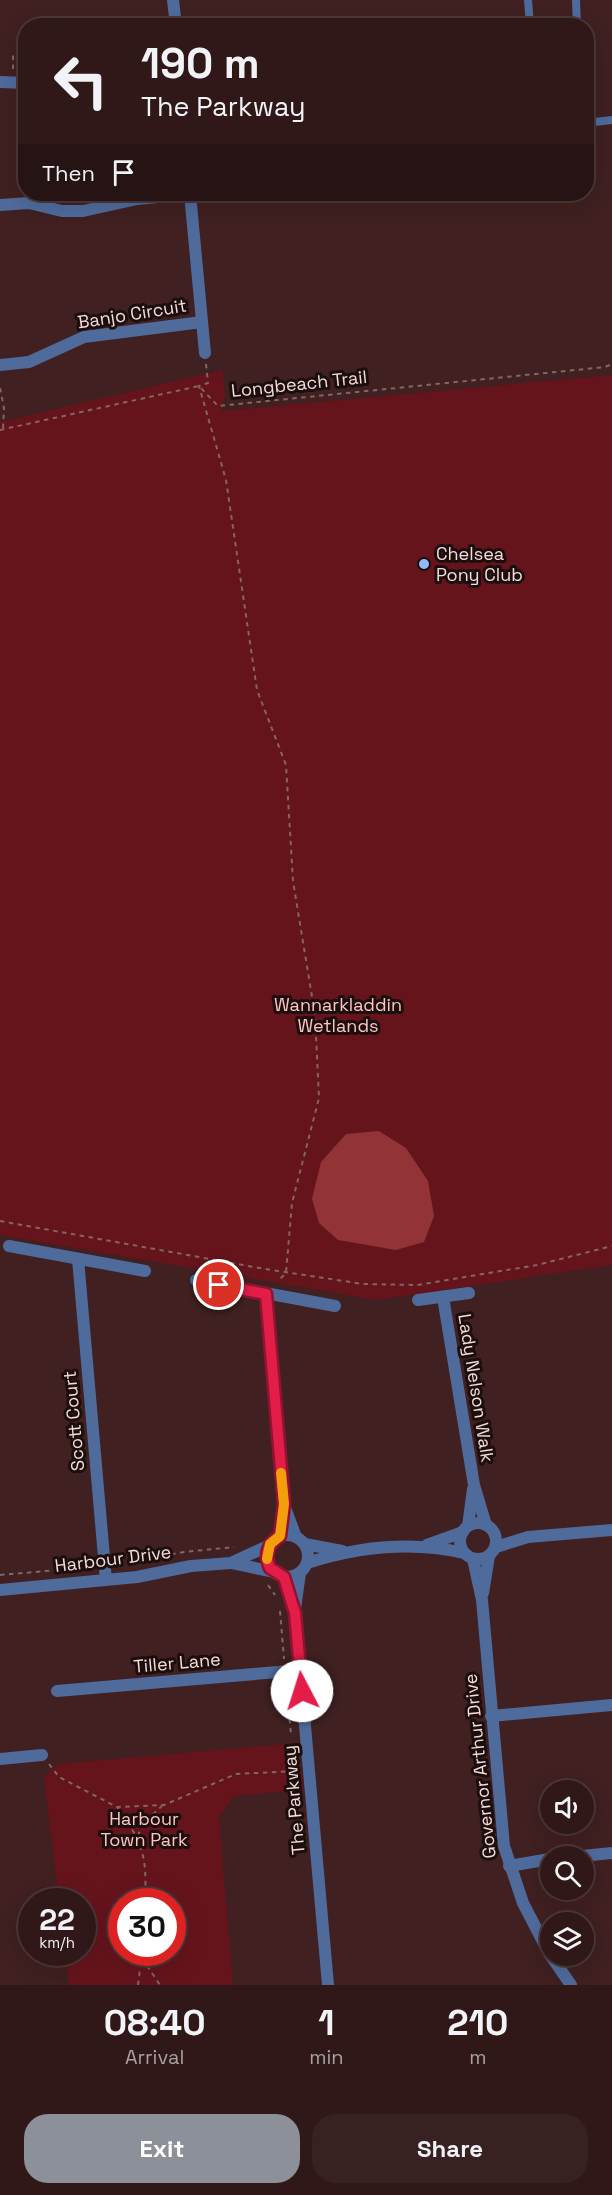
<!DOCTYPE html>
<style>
:root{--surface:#301818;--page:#382121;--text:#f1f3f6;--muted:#a8a0a2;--line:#4b3737;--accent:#8c9099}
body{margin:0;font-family:"Space Grotesk",sans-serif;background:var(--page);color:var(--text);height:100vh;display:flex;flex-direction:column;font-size:22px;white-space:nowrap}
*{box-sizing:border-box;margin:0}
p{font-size:20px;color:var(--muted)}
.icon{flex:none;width:33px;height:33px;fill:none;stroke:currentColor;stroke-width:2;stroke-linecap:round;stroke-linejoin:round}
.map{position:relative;height:1985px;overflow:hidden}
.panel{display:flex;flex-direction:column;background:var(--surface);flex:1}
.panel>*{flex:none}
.top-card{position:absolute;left:18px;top:18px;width:576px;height:183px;border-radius:24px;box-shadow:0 6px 24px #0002,0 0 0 2px var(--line);background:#301818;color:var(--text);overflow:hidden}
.tools{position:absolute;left:540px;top:1780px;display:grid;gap:12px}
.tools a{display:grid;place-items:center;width:54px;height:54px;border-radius:50%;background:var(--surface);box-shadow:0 6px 24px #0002,0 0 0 2px var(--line);font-size:30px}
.speed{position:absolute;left:18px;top:1888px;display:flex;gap:12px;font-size:30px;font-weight:700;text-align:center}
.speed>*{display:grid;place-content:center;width:78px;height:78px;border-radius:50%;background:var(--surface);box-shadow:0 6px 24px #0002,0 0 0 2px var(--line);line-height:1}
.speed small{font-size:15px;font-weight:400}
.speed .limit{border:9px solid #d22;background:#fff;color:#111}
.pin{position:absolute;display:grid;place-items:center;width:51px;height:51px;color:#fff;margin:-26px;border:3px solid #fff;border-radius:50%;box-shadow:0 2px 6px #0007}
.me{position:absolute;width:66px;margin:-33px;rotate:355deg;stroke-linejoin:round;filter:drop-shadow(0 0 4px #0008)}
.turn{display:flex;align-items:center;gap:21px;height:126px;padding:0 24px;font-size:27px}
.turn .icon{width:78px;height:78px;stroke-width:2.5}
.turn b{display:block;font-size:42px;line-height:51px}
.then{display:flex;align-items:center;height:57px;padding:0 24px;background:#0003;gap:12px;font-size:22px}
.eta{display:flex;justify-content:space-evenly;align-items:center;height:102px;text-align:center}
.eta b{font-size:36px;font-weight:700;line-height:42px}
.button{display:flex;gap:12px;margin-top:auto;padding:12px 24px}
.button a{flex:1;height:69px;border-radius:24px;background:var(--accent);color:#fff;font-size:24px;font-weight:700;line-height:69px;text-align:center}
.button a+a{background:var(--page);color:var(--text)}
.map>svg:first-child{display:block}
.green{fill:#65141c;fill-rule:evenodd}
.water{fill:#923338}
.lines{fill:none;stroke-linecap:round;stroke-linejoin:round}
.path{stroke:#826665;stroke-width:2;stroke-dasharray:4.5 4.5;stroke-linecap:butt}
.lane{stroke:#4f6b9c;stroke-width:8}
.street{stroke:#4f6b9c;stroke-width:12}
.route-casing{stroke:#92132f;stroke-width:15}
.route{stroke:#e11d48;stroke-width:10}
.slow{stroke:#f59e0b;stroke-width:10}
.poi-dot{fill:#90b8fd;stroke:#1d0e0e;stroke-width:2}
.labels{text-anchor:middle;stroke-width:6;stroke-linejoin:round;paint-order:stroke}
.street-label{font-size:18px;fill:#f3dcdb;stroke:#1d0e0e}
.poi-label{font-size:18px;fill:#f3dcdb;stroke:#1d0e0e;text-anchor:start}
.park-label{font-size:18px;fill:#fbc4c2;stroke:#1d0e0e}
</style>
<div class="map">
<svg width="612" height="1985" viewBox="0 0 612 1985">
<rect width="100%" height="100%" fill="#402020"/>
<g class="green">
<polygon points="223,370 225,397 221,411 612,375 612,1265 376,1300 0,1235 0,422"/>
<path d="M 297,1743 L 304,1790 L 234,1796 L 219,1817 L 233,1985 L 69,1985 L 65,1953 L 82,1953 L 82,1902 L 59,1902 L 44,1777 L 58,1764 ZM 122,1902 L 172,1902 L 172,1953 L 122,1953 Z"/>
</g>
<polygon class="water" points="379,1131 406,1148 428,1181 434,1216 424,1242 396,1250 338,1240 319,1223 312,1199 321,1162 346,1134"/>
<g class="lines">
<g class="path">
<polyline points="13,69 13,54"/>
<polyline points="206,364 208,383 199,386 226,480 257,690 286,765 293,881 315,1015 319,1098 292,1203 286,1273 278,1281"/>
<polyline points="0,388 4,408 3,429"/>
<polyline points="0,430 199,386 218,406 605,367 612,364"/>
<polyline points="0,1221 265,1269 363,1284 417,1285 537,1265 612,1246"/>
<polyline points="118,1564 184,1552 234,1547"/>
<polyline points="0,1575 92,1567"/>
<polyline points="268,1585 275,1595"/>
<polyline points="280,1611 284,1659"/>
<polyline points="286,1683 291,1734"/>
<polyline points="49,1764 59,1777 117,1807 164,1805 236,1774 296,1771"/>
<path d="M 117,1807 C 144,1844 147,1857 145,1902"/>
<polyline points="138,1836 142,1824 162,1806"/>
<polyline points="142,1958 160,1985"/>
<polyline points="138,1985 142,1953"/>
</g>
<g class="lane">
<polyline points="528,0 530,26"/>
<polyline points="576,0 577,26"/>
<polyline points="586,123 612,120"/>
</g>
<g class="street">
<polyline points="173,0 176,26"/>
<polyline points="0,82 26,83"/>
<polyline points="190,194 205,353"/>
<polyline points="0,205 29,203 62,211 83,211 137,199 190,194"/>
<polyline points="0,365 29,362 84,337 202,322"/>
<polyline points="9,1246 145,1271"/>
<polyline points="78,1259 106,1580"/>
<polyline points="196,1280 335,1306"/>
<polyline points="266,1294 284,1504 280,1536"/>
<polyline points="443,1297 474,1485 486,1525"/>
<polyline points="418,1300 469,1293"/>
<polyline points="284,1505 296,1537"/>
<circle cx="478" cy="1541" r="18"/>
<polyline points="468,1526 473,1489"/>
<circle cx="287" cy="1556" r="21"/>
<polyline points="305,1544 342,1551"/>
<polyline points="427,1545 463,1532"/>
<polyline points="496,1547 528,1537 612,1530"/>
<polyline points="473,1559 482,1600 504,1846 523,1903 550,1955"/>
<polyline points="231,1563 274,1572"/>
<path d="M 307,1563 C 357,1547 412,1541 464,1553"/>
<polyline points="284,1577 295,1613 328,1985"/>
<polyline points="0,1590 137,1577 191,1566 231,1563 270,1545"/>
<polyline points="483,1593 489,1556"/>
<polyline points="295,1609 300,1573"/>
<polyline points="57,1691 301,1670"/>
<polyline points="491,1716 612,1705"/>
<polyline points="0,1759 42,1755"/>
<polyline points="572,1857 612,1853"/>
<polyline points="509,1866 550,1859"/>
<polyline points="551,1956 571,1985"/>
</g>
</g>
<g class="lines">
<defs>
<path id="route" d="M 219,1285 L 266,1294 L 284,1504 L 280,1536 C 267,1544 264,1555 270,1568 L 284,1577 L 295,1613 L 302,1691"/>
</defs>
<use href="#route" class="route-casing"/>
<use href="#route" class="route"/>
<polyline class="slow" points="267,1559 270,1544 280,1536 284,1504 281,1473"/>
</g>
<circle class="poi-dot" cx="424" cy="564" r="6"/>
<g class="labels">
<g class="street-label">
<text transform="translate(132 314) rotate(-9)" y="6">Banjo Circuit</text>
<text transform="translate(299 384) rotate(-6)" y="6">Longbeach Trail</text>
<text transform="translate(476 1388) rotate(81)" y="6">Lady Nelson Walk</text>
<text transform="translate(74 1421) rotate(-95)" y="6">Scott Court</text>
<text transform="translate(113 1559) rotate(-7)" y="6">Harbour Drive</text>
<text transform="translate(177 1663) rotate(-5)" y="6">Tiller Lane</text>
<text transform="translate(480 1766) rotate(-96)" y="6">Governor Arthur Drive</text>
<text transform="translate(294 1800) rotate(-95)" y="6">The Parkway</text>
</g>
<g class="poi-label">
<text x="436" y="560">Chelsea<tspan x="436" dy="21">Pony Club</tspan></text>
</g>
<g class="park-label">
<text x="338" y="1011">Wannarkladdin<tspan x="338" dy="21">Wetlands</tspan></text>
<text x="144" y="1825">Harbour<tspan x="144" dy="21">Town Park</tspan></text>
</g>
</g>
</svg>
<div class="tools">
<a><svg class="icon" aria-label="sound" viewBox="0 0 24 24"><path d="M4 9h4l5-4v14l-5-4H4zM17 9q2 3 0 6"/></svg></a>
<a><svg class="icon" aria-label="search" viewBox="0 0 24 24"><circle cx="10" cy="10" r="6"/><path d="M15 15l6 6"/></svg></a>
<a><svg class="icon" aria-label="layers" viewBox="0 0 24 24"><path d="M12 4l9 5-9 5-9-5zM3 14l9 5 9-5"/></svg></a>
</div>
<div class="speed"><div>22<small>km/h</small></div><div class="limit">30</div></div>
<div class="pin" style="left:219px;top:1285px;background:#d93025"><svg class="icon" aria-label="arrive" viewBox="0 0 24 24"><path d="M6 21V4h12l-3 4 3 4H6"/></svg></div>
<svg class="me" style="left:302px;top:1691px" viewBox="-20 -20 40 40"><circle r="19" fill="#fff"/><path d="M0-13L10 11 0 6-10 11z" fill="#e11d48"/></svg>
<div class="top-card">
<div class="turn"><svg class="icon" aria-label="left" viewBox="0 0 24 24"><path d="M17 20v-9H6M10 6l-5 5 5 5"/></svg><div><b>190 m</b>The Parkway</div></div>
<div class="then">Then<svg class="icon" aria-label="arrive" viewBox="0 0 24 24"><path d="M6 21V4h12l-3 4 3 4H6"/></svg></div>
</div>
</div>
<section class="panel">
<div class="eta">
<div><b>08:40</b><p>Arrival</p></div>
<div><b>1</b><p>min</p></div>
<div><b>210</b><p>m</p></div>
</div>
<div class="button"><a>Exit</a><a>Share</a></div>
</section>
